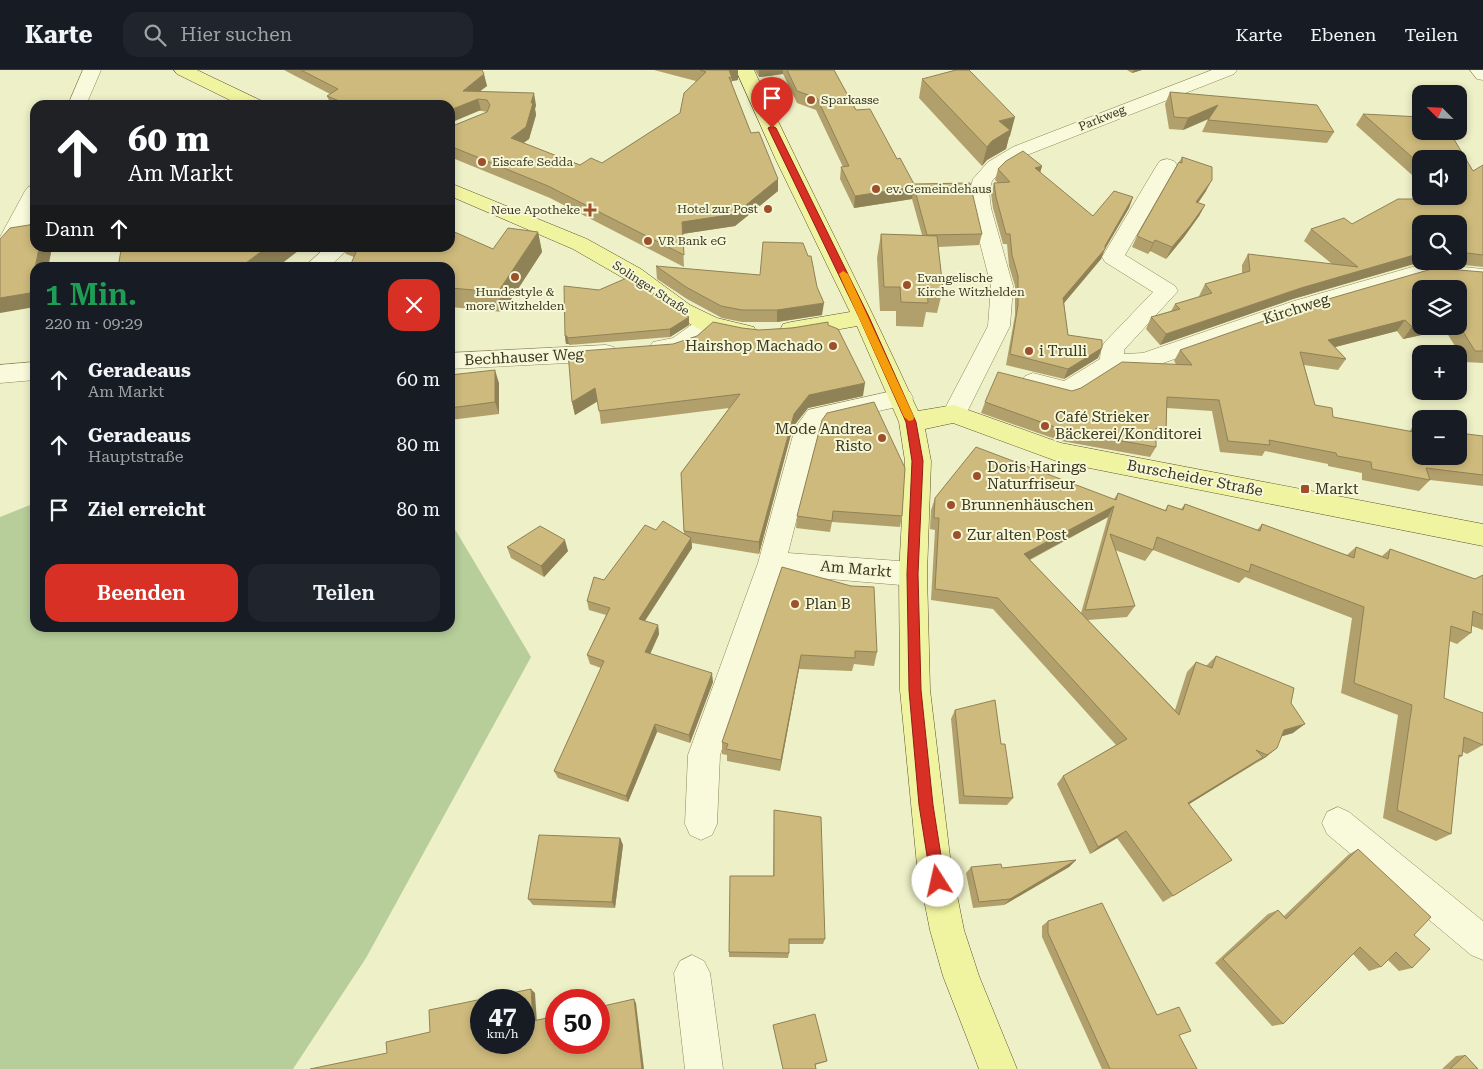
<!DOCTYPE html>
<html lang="de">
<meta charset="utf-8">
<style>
:root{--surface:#171b24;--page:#20242c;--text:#f1f3f6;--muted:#9ea1a6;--line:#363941;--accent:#d93025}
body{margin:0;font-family:"Roboto Serif",serif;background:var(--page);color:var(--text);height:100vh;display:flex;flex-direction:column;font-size:19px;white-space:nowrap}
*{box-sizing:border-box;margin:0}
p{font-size:16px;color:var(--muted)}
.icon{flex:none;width:28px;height:28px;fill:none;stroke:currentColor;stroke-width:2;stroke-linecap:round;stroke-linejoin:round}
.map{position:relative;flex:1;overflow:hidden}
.details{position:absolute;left:30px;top:192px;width:425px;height:370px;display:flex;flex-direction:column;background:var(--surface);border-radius:15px;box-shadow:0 2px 8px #0003}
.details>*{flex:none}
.banner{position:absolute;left:30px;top:30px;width:425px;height:152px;border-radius:15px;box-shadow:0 2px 8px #0003;background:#202124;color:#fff;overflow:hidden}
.needle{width:32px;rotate:294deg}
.buttons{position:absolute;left:1412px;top:15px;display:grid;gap:10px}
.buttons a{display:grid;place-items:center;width:55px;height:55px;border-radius:10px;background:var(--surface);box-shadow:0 2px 8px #0003;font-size:25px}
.speed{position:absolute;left:470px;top:919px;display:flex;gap:10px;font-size:25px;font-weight:700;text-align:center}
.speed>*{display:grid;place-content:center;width:65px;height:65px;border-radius:50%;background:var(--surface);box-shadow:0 2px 8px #0003;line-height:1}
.speed small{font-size:12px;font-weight:400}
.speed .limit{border:8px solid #d22;background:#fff;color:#111}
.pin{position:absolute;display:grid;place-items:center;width:42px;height:42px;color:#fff;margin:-51px -21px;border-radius:50% 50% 50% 0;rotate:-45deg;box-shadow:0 0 5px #0007}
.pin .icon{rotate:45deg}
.me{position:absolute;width:55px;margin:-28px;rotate:350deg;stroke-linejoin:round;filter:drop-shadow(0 0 4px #0008)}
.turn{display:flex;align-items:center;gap:18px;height:105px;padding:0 15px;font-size:22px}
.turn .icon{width:65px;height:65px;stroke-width:2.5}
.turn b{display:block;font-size:35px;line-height:42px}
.then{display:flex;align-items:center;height:48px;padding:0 15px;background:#0003;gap:10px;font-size:19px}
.round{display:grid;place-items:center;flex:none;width:52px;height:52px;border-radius:15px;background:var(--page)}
.summary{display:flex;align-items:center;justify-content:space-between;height:85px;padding:0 15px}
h1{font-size:30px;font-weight:600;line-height:38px;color:#1e9e55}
.cta{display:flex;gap:10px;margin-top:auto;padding:10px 15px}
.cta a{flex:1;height:58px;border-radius:15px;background:var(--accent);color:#fff;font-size:20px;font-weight:600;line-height:58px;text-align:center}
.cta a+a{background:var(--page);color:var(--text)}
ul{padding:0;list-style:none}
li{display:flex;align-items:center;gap:15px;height:65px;padding:0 15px}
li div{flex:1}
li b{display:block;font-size:19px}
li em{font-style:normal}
header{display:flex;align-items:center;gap:30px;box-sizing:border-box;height:70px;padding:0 25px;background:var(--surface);border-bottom:1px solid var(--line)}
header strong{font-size:24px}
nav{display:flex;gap:28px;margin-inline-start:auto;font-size:18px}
.search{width:350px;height:45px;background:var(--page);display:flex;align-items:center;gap:12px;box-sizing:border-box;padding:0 18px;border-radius:15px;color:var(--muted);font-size:19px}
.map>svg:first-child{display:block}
.green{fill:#b7ce9a}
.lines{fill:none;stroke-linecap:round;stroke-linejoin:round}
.minor-casing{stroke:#8c865c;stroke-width:1}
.major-casing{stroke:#5a5230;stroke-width:1}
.minor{fill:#f9fadb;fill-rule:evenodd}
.major{fill:#f0f39f;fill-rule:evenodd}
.wall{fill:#b1a06b;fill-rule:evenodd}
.shaded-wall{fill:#908257}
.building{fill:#ceba7c;stroke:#908257;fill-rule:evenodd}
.route{fill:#d93025;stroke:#8d1f18}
.slow{fill:#f59e0b}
.poi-dot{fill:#9d502a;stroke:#f5f7d7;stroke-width:2}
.labels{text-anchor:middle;stroke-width:4;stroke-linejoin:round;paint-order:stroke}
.far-poi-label{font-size:12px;fill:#3c3720;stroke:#f5f7d7;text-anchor:start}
.far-street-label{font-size:12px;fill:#3c3720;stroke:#f5f7d7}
.street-label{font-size:15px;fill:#3c3720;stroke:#f5f7d7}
.poi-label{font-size:15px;fill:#3c3720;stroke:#f5f7d7;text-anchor:start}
</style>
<header>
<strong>Karte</strong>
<div class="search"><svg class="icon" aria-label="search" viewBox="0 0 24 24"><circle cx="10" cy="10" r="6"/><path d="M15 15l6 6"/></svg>Hier suchen</div>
<nav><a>Karte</a><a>Ebenen</a><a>Teilen</a></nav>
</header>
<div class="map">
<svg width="1483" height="999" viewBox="0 0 1483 999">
<rect width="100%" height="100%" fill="#eef0c7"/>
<polygon class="green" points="35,433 35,558 450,558 450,451 531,587 366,888 293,999 0,999 0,447"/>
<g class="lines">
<defs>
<g id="minor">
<polygon points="83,0 101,0 86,35 68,35"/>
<polygon points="1212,0 1237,0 1234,4 1027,85 1002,100 992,111 989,122 991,138 1013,216 1010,256 963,350 954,353 945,350 942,344 988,256 991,216 971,138 969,122 973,109 988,92 1013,77"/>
<polygon points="1470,0 1483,0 1483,10 1477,9"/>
<polygon points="1167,89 1174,91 1177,95 1125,185 1175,216 1178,221 1124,280 1124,284 1143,283 1294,231 1426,193 1483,199 1483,213 1426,207 1310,241 1152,297 1116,301 1075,327 1067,330 1025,318 1021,312 1025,306 1033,303 1064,311 1100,289 1101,278 1105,272 1153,222 1105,192 1102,187 1157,95 1160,91"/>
<path d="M 35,115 C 35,123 36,132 35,139 C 33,154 14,182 0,186 L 0,167 L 25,121 L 28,117 Z"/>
<polygon points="325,178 349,178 328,198 303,198"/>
<path d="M 709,246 L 717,248 L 720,254 C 708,274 676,291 653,284 L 649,278 L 653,272 L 673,268 L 701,248 Z"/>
<polygon points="606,275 614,277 618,283 614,289 606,291 450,299 450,283"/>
<polygon points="35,292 35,310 0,313 0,295"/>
<polygon points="901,319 910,322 913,328 910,334 825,353 819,361 788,483 913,492 923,496 927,504 923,512 913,516 781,505 720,685 717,754 712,765 701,770 690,765 685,754 688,685 758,493 795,358 808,340"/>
<polygon points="1338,737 1349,742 1483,851 1483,890 1471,885 1327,764 1322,753 1327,742"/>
<polygon points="692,885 704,891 710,903 723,999 685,999 674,903 680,891"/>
</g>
<g id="major">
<polygon points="174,0 197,0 262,31 264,35 240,35 177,4"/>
<path d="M 736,0 L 754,0 C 807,115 866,226 918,341 L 954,335 L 1061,373 L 1483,454 L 1483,476 L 1059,392 L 953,353 L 925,359 L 931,391 L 927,504 L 930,620 L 951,795 L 964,860 L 979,906 L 1017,999 L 979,999 L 943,906 L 930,860 L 917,795 L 900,620 L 899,504 L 905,391 L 899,352 L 857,256 L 791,268 L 783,266 L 780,260 L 783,254 L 791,252 L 850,242 L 776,90 Z"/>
<polygon points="450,113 587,169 641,199 690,235 717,248 754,257 757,263 754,269 746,271 701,260 674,245 625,209 573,179 450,126"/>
</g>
</defs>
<use href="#minor" class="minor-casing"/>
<use href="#major" class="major-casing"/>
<use href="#minor" class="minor"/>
<use href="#major" class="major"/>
</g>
<g class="wall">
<polygon points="284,0 482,0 487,16 479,21 536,35 535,39 536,45 529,69 523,73 580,95 602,93 680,43 696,11 654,0 738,0 738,10 732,11 732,15 751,63 778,121 735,156 682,164 684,197 550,128 450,87 450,57 487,42 450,35 331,35 327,26 330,24"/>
<polygon points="755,0 834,0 856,40 897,89 914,114 982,164 979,175 938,177 943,219 937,243 926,242 923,257 896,256 896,241 880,241 877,188 881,164 922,165 912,129 854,138 840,109 841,97 843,97 816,40 797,33 783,4 759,7"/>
<polygon points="1127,0 1142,0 1132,3"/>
<polygon points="922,9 1010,66 1009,67 1006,79 987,90 982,96 919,28"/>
<polygon points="1170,22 1334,62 1327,73 1202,62 1208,49 1183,60 1169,59 1165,34"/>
<polygon points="1363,44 1473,101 1483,95 1483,197 1426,191 1459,191 1459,154 1421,191 1293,229 1160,275 1146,259 1151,247 1171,241 1175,234 1200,226 1199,226 1205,214 1242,203 1242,195 1248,184 1332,194 1304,171 1311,159 1352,154 1439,129 1436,126 1459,126 1421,89 1421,113 1356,55"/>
<polygon points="1182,87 1206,121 1198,133 1205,135 1199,146 1184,167 1166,189 1150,181 1148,184 1132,177 1137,166"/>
<polygon points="1042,96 1040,103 1093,146 1133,127 1129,138 1105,178 1101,189 1064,233 1068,265 1102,278 1098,288 1064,309 1006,295 1015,245 1015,216 1009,196 1007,174 1003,174 993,138 991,124 994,113 998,113 995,110 998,99"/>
<polygon points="538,162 542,182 503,242 450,237 450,198 354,187 346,184 343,178 450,178 493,179"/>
<polygon points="656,196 822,245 777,252 742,252 722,248 687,229 657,209"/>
<path d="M 1483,202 L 1483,293 L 1465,292 L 1445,260 L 1403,269 L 1397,261 L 1335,277 L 1346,289 L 1338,300 L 1304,295 L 1315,335 L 1333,347 L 1409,362 L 1412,358 L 1483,366 L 1483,416 L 1430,410 L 1419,421 L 1362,410 L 1362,403 L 1328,396 L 1328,394 L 1265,381 L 1262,386 L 1220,382 L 1212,341 L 1167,338 L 1166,360 L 1160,370 L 1156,370 L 1156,377 L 1150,387 L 1061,371 L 981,343 L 985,332 L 1072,321 L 1176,294 L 1174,291 L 1180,280 ZM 1459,219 L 1459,256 L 1421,256 Z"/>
<polygon points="599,220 689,255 670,267 569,275 569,274 566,274 565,266"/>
<polygon points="828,255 863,326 808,338 793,357 759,484 692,473 692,478 645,551 658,555 659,564 650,584 713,612 690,673 657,662 628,732 558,708 554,701 601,598 590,594 587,585 606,545 589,540 587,531 604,510 656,460 684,464 681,403 729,338 601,354 598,331 575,345 572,332 673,274 742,258 759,260"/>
<polygon points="450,305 499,313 499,344 450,350"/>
<polygon points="822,350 902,446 900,457 832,452 830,462 796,458 797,446"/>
<path d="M 1118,423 L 1165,440 L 1168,435 L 1181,439 L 1185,434 L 1257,460 L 1262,454 L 1347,485 L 1356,477 L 1382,486 L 1390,479 L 1475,509 L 1483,505 L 1483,560 L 1472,556 L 1471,563 L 1457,574 L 1449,571 L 1444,628 L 1483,675 L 1467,684 L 1463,682 L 1462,686 L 1459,688 L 1451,764 L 1436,771 L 1383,748 L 1398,645 L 1341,623 L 1352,548 L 1245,507 L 1239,513 L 1153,480 L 1145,491 L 1115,480 L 1135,536 L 1127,547 L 1088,550 L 1175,640 L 1187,602 L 1196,592 L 1206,596 L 1216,586 L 1291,633 L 1293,663 L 1282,666 L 1266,687 L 1189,734 L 1232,790 L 1163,832 L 1117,768 L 1090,784 L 1057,714 L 1063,706 L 1116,675 L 993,539 L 931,530 L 935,460 L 930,459 L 931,440 L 935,428 L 1114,429 ZM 1108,447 L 1081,543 L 1030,490 Z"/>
<polygon points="507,477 568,481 544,507 511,488"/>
<polygon points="782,497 877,582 874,596 854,594 852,601 799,599 780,701 727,691 727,685 722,684 722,672"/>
<polygon points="955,640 1001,674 1013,728 1007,735 959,734 951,649"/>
<polygon points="774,740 825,869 823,874 789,874 789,883 788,888 729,887 729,882 773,806"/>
<polygon points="620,768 623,775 615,838 533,835 528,829"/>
<polygon points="1358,779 1414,865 1412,898 1399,901 1388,890 1381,897 1369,901 1353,884 1283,954 1272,956 1215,893 1268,844 1278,840 1284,846 1348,785"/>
<polygon points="1076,790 1069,797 1004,835 973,838 966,803 971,797 1002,798"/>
<polygon points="1048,851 1157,945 1197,999 1102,999 1042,867 1042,856"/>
<polygon points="773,955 827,991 825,992 815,995 816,999 783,999 773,956"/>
<polygon points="1465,985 1478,999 1442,999 1456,986"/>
</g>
<g class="shaded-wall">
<polygon points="729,0 738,0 738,10 732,11 732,8"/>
<polygon points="759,0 783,0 783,4 759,7"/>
<polygon points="1134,0 1142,0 1132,3"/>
<polygon points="484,4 487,16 466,32 463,21"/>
<polygon points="534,23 536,35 535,39 536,45 529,69 514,80 511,68 531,33"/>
<polygon points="478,29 481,40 450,53 450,40"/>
<polygon points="1218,35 1213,47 1183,60 1188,48"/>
<polygon points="1015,47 1010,66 1009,67 1006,79 987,90 982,96 987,77 999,51"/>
<polygon points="1042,96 1039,106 1035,98"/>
<polygon points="778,109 778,121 735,156 682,164 684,197 682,152"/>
<polygon points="1212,110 1206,121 1191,143 1196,132"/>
<polygon points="914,117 912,129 854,138 855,126"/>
<polygon points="1133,127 1129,138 1104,181 1105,179 1101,189 1059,239 1063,228 1105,176"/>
<polygon points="1205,135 1199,146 1184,167 1166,189 1172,177"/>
<polygon points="538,162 542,182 503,242 498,222"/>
<polygon points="1155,170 1150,181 1148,184 1153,173"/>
<polygon points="39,178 52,178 48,198 35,198"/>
<polygon points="266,178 302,178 276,198 239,198"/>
<polygon points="1421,183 1421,191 1425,191 1293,229 1160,275 1166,264 1301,218"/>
<polygon points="35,199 35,237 0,243 0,228"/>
<polygon points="824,233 822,245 777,252 777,240"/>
<polygon points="689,247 689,255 670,267 670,259"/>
<polygon points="1405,250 1397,261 1320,281 1328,270"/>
<polygon points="1421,256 1449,256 1445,260 1403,269 1412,257"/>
<polygon points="565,266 567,266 569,274 566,274"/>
<polygon points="1102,278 1098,288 1064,309 1068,299"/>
<polygon points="495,300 499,313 499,344 495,332"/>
<polygon points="865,313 863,326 808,338 793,357 759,484 759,472 794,344 809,325"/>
<polygon points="595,318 598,331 575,345 572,332"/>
<polygon points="1114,436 1108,447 1019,495 1024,484"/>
<polygon points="691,468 692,478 640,558 639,549"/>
<polygon points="565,470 568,481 544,507 541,496"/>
<polygon points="658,555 659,564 647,591 645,582"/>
<polygon points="801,585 799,599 780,701 781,690"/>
<polygon points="712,603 713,612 690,673 689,665"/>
<polygon points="655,654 657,662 628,732 626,726"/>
<polygon points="1305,654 1293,663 1273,669 1284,660"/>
<polygon points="1277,678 1266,687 1256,693 1267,685"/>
<polygon points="1263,687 1252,695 1178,741 1188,733"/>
<polygon points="1126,761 1117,768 1090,784 1098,777"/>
<polygon points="620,768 623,775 615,838 612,832"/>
<polygon points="1076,790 1069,797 1004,835 1010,829"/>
<polygon points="531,919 535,923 537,954 533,951"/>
<polygon points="634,929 636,933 644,999 642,999"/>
</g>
<g class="building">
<polygon points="301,0 482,0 484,4 463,21 534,23 531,33 533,33 526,57 511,68 580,95 591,88 602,93 680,43 684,23 706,2 700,0 729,0 732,8 729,7 751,63 759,62 778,109 735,144 682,152 684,185 548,116 450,76 450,57 487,42 490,35 487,30 478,29 450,40 450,35 349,35 327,26 338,19"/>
<polygon points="787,0 834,0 856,40 870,39 897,89 900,88 914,114 970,113 982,164 927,165 914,117 855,126 841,97 849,96 817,28 797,21"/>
<polygon points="956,0 969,0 1015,47 999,51 1010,60 992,71 987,77 922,9"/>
<polygon points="1170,22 1317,35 1334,62 1208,50 1218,35 1188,48 1174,47"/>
<polygon points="1363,44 1421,47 1421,61 1449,61 1473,101 1483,95 1483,185 1459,182 1459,154 1421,154 1421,183 1301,218 1166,264 1151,247 1180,239 1175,234 1212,223 1205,214 1250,201 1248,184 1358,197 1311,159 1344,148 1352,154 1398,129 1461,129 1457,126 1459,126 1459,89 1421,89 1421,95"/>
<polygon points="1023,81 1042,96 1035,98 1093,146 1114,121 1133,127 1105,176 1105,179 1063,228 1068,265 1102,270 1102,278 1068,299 1010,284 1018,235 1018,206 1012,185 1010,164 1006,164 996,127 994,113 1010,112 998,99 1006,91"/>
<polygon points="1182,87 1212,97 1212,110 1196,132 1205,135 1190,156 1172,177 1155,170 1153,173 1137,166 1179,92 1182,93"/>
<polygon points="35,154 35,178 39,178 30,223 0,228 0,169 10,158"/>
<polygon points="508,158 538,162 498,222 450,218 450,198 349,198 358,178 450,178 450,160 493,179"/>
<polygon points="881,164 937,166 943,219 927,218 928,233 901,232 900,217 884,217"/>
<polygon points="763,172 803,173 808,186 811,186 817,217 824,233 777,240 742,240 721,236 686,217 656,196 760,205"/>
<polygon points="124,178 266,178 239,198 118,198 121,180"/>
<polygon points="1435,198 1483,202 1483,281 1475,281 1459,255 1459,219 1421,219 1421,256 1412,257 1405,250 1328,270 1346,289 1300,282 1315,335 1332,338 1333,347 1414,362 1412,358 1421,359 1421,386 1459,386 1459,363 1483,366 1483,405 1426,398 1430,410 1372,399 1371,392 1337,386 1336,383 1269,370 1270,375 1228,371 1219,330 1167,327 1166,360 1156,358 1156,377 1066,361 985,332 998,302 1072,321 1081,318 1122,292 1192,295 1180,280 1318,232"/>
<polygon points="629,207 689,247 670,259 567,268 567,266 565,266 564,216 599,220"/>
<polygon points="713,252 742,258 759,260 792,258 828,252 828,255 838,259 865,313 809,325 794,344 759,472 684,461 681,403 740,324 599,341 595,318 572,332 568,282 673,274 697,266"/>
<polygon points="495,300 495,332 450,338 450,305"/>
<polygon points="874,332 905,398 902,446 833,441 832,451 797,446 822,350 827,343"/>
<polygon points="976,377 1116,430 1118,423 1166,441 1168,435 1183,440 1185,434 1260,461 1262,454 1354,488 1356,477 1388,489 1390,479 1475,509 1483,505 1483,545 1473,541 1471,563 1451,556 1444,628 1483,643 1483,675 1464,667 1462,686 1459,685 1451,764 1397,740 1412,635 1354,613 1364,537 1251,494 1249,502 1157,467 1153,480 1110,464 1135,536 1085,540 1114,436 1024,484 1179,645 1196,592 1212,598 1216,586 1294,618 1291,633 1305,654 1284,660 1277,678 1267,685 1256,680 1263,687 1188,733 1232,790 1173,826 1126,761 1098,777 1063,706 1127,669 998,528 935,519 939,448 934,448 935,428"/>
<polygon points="663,451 691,468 639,549 658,555 645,582 712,603 689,665 655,654 626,726 554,701 604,591 587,585 610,538 587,531 594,507 604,510 645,455 656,460"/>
<polygon points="540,456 565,470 541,496 507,477"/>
<polygon points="782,497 851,516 874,517 877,582 855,581 855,588 801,585 781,690 726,679 728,674 722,672"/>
<polygon points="995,630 1001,674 1005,674 1013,728 964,726 955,640"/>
<polygon points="774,740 821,747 825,869 789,869 789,883 729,882 730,806 774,806"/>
<polygon points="539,765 620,768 612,832 528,829"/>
<polygon points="1358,779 1431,847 1414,865 1430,879 1412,898 1396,882 1381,897 1360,877 1283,954 1223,889 1278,840 1286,849"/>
<polygon points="1076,790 1010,829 979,832 971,797 1001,794 1002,798"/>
<polygon points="1102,833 1157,945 1179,937 1191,961 1179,965 1197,999 1110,999 1048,863 1048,851"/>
<path d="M 531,919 L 533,951 L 556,946 L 556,972 L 599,972 L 599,937 L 634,929 L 642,999 L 310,999 L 387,983 L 386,972 L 430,962 L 429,940 ZM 481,930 L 524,930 L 524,972 L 481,972 Z"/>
<polygon points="815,944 827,991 815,994 816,999 783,999 773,955"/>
<polygon points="1465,985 1478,999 1450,999"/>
</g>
<polygon class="route" points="772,56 776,58 869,247 916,352 923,391 918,504 921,620 933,735 945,811 943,816 938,818 933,816 931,811 919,735 909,620 907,504 912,391 906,352 859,247 768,58"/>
<polygon class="slow" points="843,201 848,204 914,347 913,350 909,351 904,347 839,204"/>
<g class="poi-dot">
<circle cx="811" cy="30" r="5"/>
<circle cx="482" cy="92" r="5"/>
<circle cx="876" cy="119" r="5"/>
<circle cx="768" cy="139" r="5"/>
<path d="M587.5 132.5h5v5h5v5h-5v5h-5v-5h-5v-5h5z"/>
<circle cx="648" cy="171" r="5"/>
<circle cx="515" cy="207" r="5"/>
<circle cx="907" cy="215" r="5"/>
<circle cx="833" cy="276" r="5"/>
<circle cx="1029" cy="281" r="5"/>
<circle cx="1045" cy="356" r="5"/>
<circle cx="882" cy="368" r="5"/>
<circle cx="977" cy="406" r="5"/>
<rect x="1300" y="414" width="10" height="10" rx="2.5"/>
<circle cx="951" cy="435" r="5"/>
<circle cx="957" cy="465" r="5"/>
<circle cx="795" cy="534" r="5"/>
</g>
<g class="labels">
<g class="far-poi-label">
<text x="821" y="34">Sparkasse</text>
<text x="492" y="96">Eiscafe Sedda</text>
<text x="886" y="123">ev. Gemeindehaus</text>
<text x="758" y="143" text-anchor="end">Hotel zur Post</text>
<text x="580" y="144" text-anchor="end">Neue Apotheke</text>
<text x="658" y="175">VR Bank eG</text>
<text x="917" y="212">Evangelische<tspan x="917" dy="14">Kirche Witzhelden</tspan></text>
<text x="515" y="226" text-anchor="middle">Hundestyle &amp;<tspan x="515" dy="14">more Witzhelden</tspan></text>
</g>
<g class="far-street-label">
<text transform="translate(1102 48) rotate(-22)" y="4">Parkweg</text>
<text transform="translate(651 218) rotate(33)" y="4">Solinger Straße</text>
</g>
<g class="street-label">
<text transform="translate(1296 239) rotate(-18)" y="5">Kirchweg</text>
<text transform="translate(524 287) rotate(-3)" y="5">Bechhauser Weg</text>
<text transform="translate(1195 408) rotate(11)" y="5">Burscheider Straße</text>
<text transform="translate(856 499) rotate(5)" y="5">Am Markt</text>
</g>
<g class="poi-label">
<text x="823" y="281" text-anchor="end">Hairshop Machado</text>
<text x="1039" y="286">i Trulli</text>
<text x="1055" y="352">Café Strieker<tspan x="1055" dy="17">Bäckerei/Konditorei</tspan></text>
<text x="872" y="364" text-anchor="end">Mode Andrea<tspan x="872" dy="17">Risto</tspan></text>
<text x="987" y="402">Doris Harings<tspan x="987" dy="17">Naturfriseur</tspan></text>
<text x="1315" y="424">Markt</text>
<text x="961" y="440">Brunnenhäuschen</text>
<text x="967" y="470">Zur alten Post</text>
<text x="805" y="539">Plan B</text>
</g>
</g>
</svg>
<div class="buttons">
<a><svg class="needle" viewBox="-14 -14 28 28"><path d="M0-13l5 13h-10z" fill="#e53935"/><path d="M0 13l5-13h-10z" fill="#9ea1a6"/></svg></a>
<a><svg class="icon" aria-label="sound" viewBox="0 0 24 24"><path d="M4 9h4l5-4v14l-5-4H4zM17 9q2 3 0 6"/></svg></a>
<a><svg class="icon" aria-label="search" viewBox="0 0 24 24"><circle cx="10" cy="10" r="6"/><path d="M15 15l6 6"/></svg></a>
<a><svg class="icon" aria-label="layers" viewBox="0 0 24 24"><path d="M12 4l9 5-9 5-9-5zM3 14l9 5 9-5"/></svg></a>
<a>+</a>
<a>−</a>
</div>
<div class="speed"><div>47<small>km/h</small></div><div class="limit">50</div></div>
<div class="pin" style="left:772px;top:58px;background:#d93025"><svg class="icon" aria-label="arrive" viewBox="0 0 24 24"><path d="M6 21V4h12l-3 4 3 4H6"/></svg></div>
<svg class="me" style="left:938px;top:811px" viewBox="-20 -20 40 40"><circle r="19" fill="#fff"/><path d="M0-13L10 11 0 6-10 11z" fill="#d93025"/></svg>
<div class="banner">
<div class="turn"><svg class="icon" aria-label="ahead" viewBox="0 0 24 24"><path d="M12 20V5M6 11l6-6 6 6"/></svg><div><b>60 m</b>Am Markt</div></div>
<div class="then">Dann<svg class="icon" aria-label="ahead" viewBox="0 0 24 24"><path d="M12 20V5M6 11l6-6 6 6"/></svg></div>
</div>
<section class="details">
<div class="summary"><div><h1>1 Min.</h1><p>220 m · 09:29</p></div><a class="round" style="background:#d93025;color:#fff"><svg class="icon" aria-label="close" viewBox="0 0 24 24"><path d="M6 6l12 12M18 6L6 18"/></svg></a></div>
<ul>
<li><svg class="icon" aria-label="ahead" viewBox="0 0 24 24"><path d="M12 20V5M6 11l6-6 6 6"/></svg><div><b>Geradeaus</b><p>Am Markt</p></div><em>60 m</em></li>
<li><svg class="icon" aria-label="ahead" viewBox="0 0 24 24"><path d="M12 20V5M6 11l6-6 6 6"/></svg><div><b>Geradeaus</b><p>Hauptstraße</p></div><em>80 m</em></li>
<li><svg class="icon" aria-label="arrive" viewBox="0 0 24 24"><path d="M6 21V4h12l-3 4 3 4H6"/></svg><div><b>Ziel erreicht</b></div><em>80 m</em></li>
</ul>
<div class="cta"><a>Beenden</a><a>Teilen</a></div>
</section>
</div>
